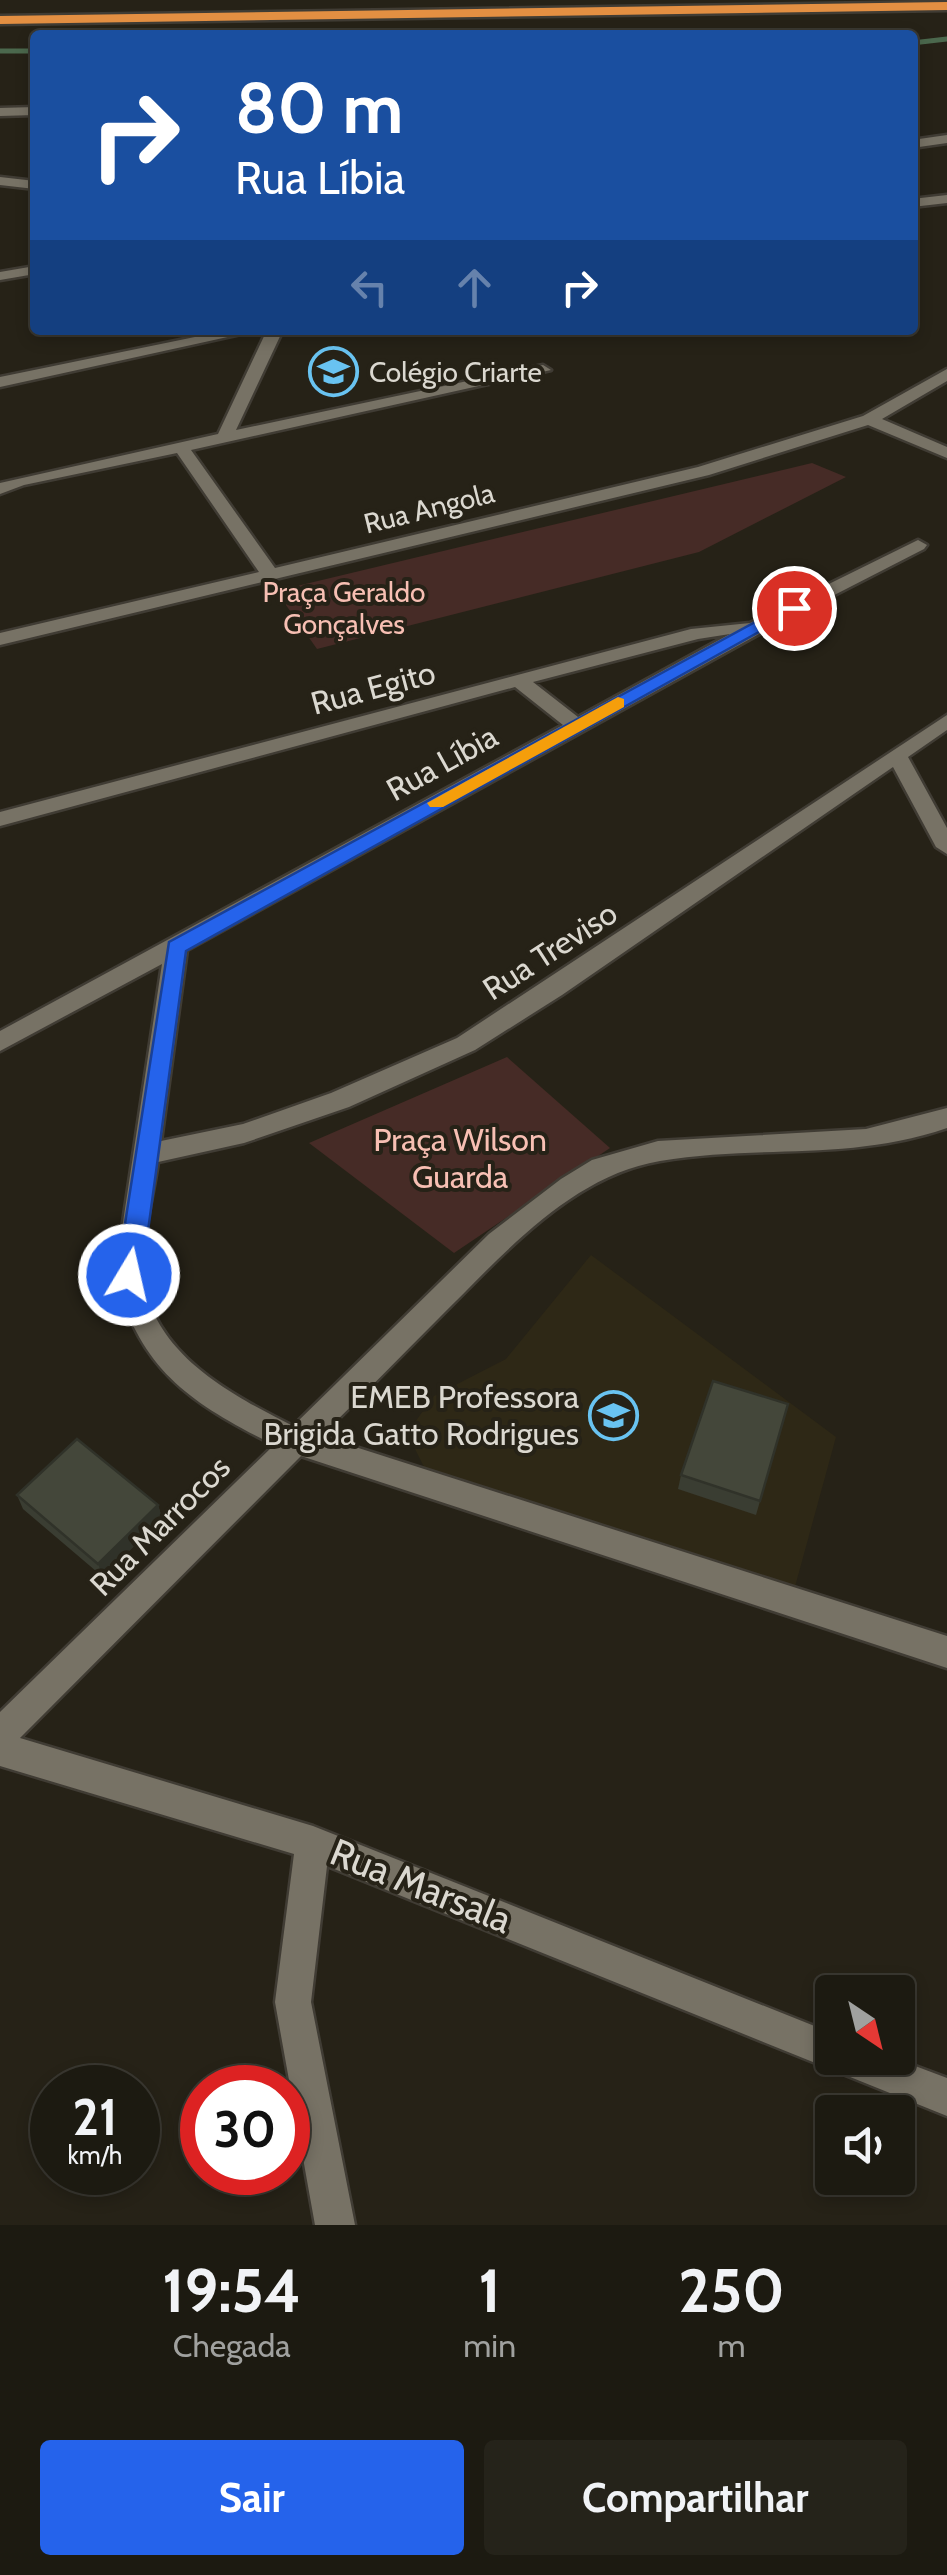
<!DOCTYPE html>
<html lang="pt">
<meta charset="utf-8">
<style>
:root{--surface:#1c1a11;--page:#25231a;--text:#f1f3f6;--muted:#a0a19f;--line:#3a3831;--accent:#2563eb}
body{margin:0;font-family:Cabin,sans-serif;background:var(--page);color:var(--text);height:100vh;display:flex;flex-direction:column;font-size:38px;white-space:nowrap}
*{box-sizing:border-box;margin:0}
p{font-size:32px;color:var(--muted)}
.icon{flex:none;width:55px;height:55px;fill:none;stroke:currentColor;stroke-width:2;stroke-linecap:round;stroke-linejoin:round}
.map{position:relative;height:2225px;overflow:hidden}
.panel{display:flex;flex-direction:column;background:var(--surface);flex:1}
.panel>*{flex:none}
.hud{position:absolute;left:30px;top:30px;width:888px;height:305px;border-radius:10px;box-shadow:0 5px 15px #0003,0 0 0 2px var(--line);background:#1a4fa0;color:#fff;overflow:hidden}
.needle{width:65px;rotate:145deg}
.buttons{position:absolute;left:815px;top:1975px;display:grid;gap:20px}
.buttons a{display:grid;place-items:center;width:100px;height:100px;border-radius:10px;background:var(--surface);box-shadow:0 5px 15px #0003,0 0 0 2px var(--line);font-size:50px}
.speed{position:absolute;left:30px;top:2065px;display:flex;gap:20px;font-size:50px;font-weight:700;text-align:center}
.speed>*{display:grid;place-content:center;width:130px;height:130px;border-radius:50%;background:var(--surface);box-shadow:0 5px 15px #0003,0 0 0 2px var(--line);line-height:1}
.speed small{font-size:25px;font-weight:400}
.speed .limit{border:15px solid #d22;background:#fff;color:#111}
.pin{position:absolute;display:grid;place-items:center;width:85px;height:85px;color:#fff;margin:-42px;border:5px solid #fff;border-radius:50%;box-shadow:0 2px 10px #0007}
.me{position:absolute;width:110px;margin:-55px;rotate:9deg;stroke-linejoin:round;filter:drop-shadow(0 0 8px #0008)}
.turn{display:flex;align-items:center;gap:35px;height:210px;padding:0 40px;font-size:45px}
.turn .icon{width:130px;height:130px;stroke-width:2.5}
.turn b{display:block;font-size:70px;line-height:85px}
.lanes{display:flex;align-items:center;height:95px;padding:0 40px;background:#0003;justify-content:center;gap:50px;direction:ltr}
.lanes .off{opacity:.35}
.eta{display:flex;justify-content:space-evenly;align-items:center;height:170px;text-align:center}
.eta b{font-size:60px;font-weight:700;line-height:70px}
.action{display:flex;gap:20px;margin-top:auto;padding:20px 40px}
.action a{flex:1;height:115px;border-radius:10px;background:var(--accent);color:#fff;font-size:40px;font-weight:700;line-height:115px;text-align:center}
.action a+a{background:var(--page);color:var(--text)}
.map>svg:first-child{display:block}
.built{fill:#2e2816}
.green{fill:#462b26}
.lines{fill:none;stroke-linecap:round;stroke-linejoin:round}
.stream{stroke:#4b684d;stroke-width:5}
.street-casing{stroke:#403c34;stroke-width:5}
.highway-casing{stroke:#403c34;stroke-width:5}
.street{fill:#777265;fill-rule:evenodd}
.highway{fill:#e38f42;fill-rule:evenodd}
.wall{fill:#3a3d32}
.shaded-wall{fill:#303229}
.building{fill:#44473a;stroke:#303229;stroke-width:2.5}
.route{fill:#2563eb;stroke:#184099;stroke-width:2.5}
.slow{fill:#f59e0b}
.labels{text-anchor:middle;stroke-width:8;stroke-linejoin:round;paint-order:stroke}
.far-poi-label{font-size:28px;fill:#dbd8d0;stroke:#262217;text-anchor:start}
.far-street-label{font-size:28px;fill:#dbd8d0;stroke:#262217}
.far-park-label{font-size:28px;fill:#f7bfb3;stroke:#262217}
.street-label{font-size:32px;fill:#dbd8d0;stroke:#262217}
.park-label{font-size:32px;fill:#f7bfb3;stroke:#262217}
.poi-label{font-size:32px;fill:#dbd8d0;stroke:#262217;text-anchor:end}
.near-street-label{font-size:38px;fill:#dbd8d0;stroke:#262217}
</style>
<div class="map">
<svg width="947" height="2225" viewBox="0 0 947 2225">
<rect width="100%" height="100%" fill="#262217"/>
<polygon class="built" points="591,1255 836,1437 793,1594 424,1467 407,1433 434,1396 506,1359"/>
<g class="green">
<polygon points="812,463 846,477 699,552 317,649 276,591"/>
<polygon points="507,1057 610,1148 454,1253 309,1143"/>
</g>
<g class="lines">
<g class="stream">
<polyline points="912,43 947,39"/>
<polyline points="0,51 35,51"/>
</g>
<defs>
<g id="street">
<polygon points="35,107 35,115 0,116 0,108"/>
<polygon points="947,135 947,143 912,148 912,140"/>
<polygon points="0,177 35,181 35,189 0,185"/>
<polygon points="947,195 947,203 912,207 912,199"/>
<polygon points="35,266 35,274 0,280 0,272"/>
<polygon points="229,330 259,330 0,387 0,377"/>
<polygon points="267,330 283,330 236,430 543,365 551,370 191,450 275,568 698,467 863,416 947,369 947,381 882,419 947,447 947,458 868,425 709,475 0,645 0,633 259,572 177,453 24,485 0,494 0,483 218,434"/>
<path d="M 918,540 L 927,545 L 924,549 L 770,628 L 187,950 L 161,1141 L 243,1124 L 331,1093 L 457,1038 L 947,715 L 947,730 L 908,757 L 947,828 L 947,854 L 936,847 L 893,767 L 562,995 L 475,1050 L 349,1107 L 244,1143 L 158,1162 C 154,1192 139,1251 143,1278 C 155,1355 230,1394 293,1426 L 489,1234 L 561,1179 L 592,1160 L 658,1141 L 866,1129 L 947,1108 L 947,1128 C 848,1162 760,1144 660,1161 C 570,1176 502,1256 440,1317 C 400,1357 361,1397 321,1436 L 947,1636 L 947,1668 L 301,1456 L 20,1738 L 313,1826 L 832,2033 L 832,2058 L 894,2058 L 947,2078 L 947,2116 L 327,1866 L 311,2002 L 355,2225 L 315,2225 L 275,2002 L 294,1854 L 0,1766 L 0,1712 L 274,1445 C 189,1402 140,1370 115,1275 L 162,964 L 0,1051 L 0,1031 L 563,725 L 515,687 L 0,826 L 0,812 L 691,629 L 750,623 ZM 730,634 L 578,717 L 533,682 L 698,639 Z"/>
</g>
<polygon id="highway" points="947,2 947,10 0,24 0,16"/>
</defs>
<use href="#street" class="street-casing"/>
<use href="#highway" class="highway-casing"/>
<use href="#street" class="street"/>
<use href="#highway" class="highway"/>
</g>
<g class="wall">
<polygon points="788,1404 756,1515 678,1489 681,1475"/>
<polygon points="17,1495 158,1505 162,1518 103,1577 23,1509"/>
</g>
<g class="shaded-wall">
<polygon points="478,330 513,330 478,334"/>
<polygon points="158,1505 162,1518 103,1577 98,1564"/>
</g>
<g class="building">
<polygon points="713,1381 788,1404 760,1501 681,1475"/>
<polygon points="77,1439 158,1505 98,1564 17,1495"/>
</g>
<polygon class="route" points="788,604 802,608 186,951 142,1275 138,1282 121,1282 117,1275 169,942"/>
<polygon class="slow" points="618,697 624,699 624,707 443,807 430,807 427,803"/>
<defs>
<symbol id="school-ring" viewBox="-11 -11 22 22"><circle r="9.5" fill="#262217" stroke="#69c3f1" stroke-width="1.5"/><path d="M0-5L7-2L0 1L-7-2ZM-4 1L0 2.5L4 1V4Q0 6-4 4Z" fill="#69c3f1"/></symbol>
</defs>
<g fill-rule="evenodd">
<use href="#school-ring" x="306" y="344" width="55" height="55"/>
<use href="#school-ring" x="586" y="1388" width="55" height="55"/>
</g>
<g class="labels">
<g class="far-poi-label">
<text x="369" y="382">Colégio Criarte</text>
</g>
<g class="far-street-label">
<text transform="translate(429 508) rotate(-14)" y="10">Rua Angola</text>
</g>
<g class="far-park-label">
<text x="344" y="602">Praça Geraldo<tspan x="344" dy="32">Gonçalves</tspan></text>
</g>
<g class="street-label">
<text transform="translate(373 688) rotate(-15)" y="11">Rua Egito</text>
<text transform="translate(442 763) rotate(-29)" y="11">Rua Líbia</text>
<text transform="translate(550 951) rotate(-33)" y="11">Rua Treviso</text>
<text transform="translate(160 1526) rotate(-45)" y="11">Rua Marrocos</text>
</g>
<g class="park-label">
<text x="460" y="1151">Praça Wilson<tspan x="460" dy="37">Guarda</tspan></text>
</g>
<g class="poi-label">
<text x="579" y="1408">EMEB Professora<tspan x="579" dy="37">Brigida Gatto Rodrigues</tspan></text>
</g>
<g class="near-street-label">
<text transform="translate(421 1886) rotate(22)" y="13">Rua Marsala</text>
</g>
</g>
</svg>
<div class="buttons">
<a><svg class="needle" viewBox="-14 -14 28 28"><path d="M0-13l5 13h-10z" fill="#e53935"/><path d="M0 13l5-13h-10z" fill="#a0a19f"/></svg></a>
<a><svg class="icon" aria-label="sound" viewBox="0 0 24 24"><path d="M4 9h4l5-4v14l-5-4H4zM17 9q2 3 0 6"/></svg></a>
</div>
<div class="speed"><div>21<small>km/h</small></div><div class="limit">30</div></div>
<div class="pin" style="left:794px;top:608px;background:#d93025"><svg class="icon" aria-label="arrive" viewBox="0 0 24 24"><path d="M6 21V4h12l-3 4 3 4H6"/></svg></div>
<svg class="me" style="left:129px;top:1275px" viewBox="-20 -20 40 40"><circle r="17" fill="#2563eb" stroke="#fff" stroke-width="3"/><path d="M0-11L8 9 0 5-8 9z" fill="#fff"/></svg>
<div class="hud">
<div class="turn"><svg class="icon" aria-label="right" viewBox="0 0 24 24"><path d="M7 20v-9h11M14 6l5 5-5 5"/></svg><div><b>80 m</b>Rua Líbia</div></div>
<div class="lanes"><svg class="icon off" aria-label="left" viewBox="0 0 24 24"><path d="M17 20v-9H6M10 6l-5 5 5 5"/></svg><svg class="icon off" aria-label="ahead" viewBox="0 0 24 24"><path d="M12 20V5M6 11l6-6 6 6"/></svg><svg class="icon" aria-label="right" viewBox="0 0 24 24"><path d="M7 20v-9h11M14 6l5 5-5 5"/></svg></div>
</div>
</div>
<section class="panel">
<div class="eta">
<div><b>19:54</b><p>Chegada</p></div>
<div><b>1</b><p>min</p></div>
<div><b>250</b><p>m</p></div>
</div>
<div class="action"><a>Sair</a><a>Compartilhar</a></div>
</section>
